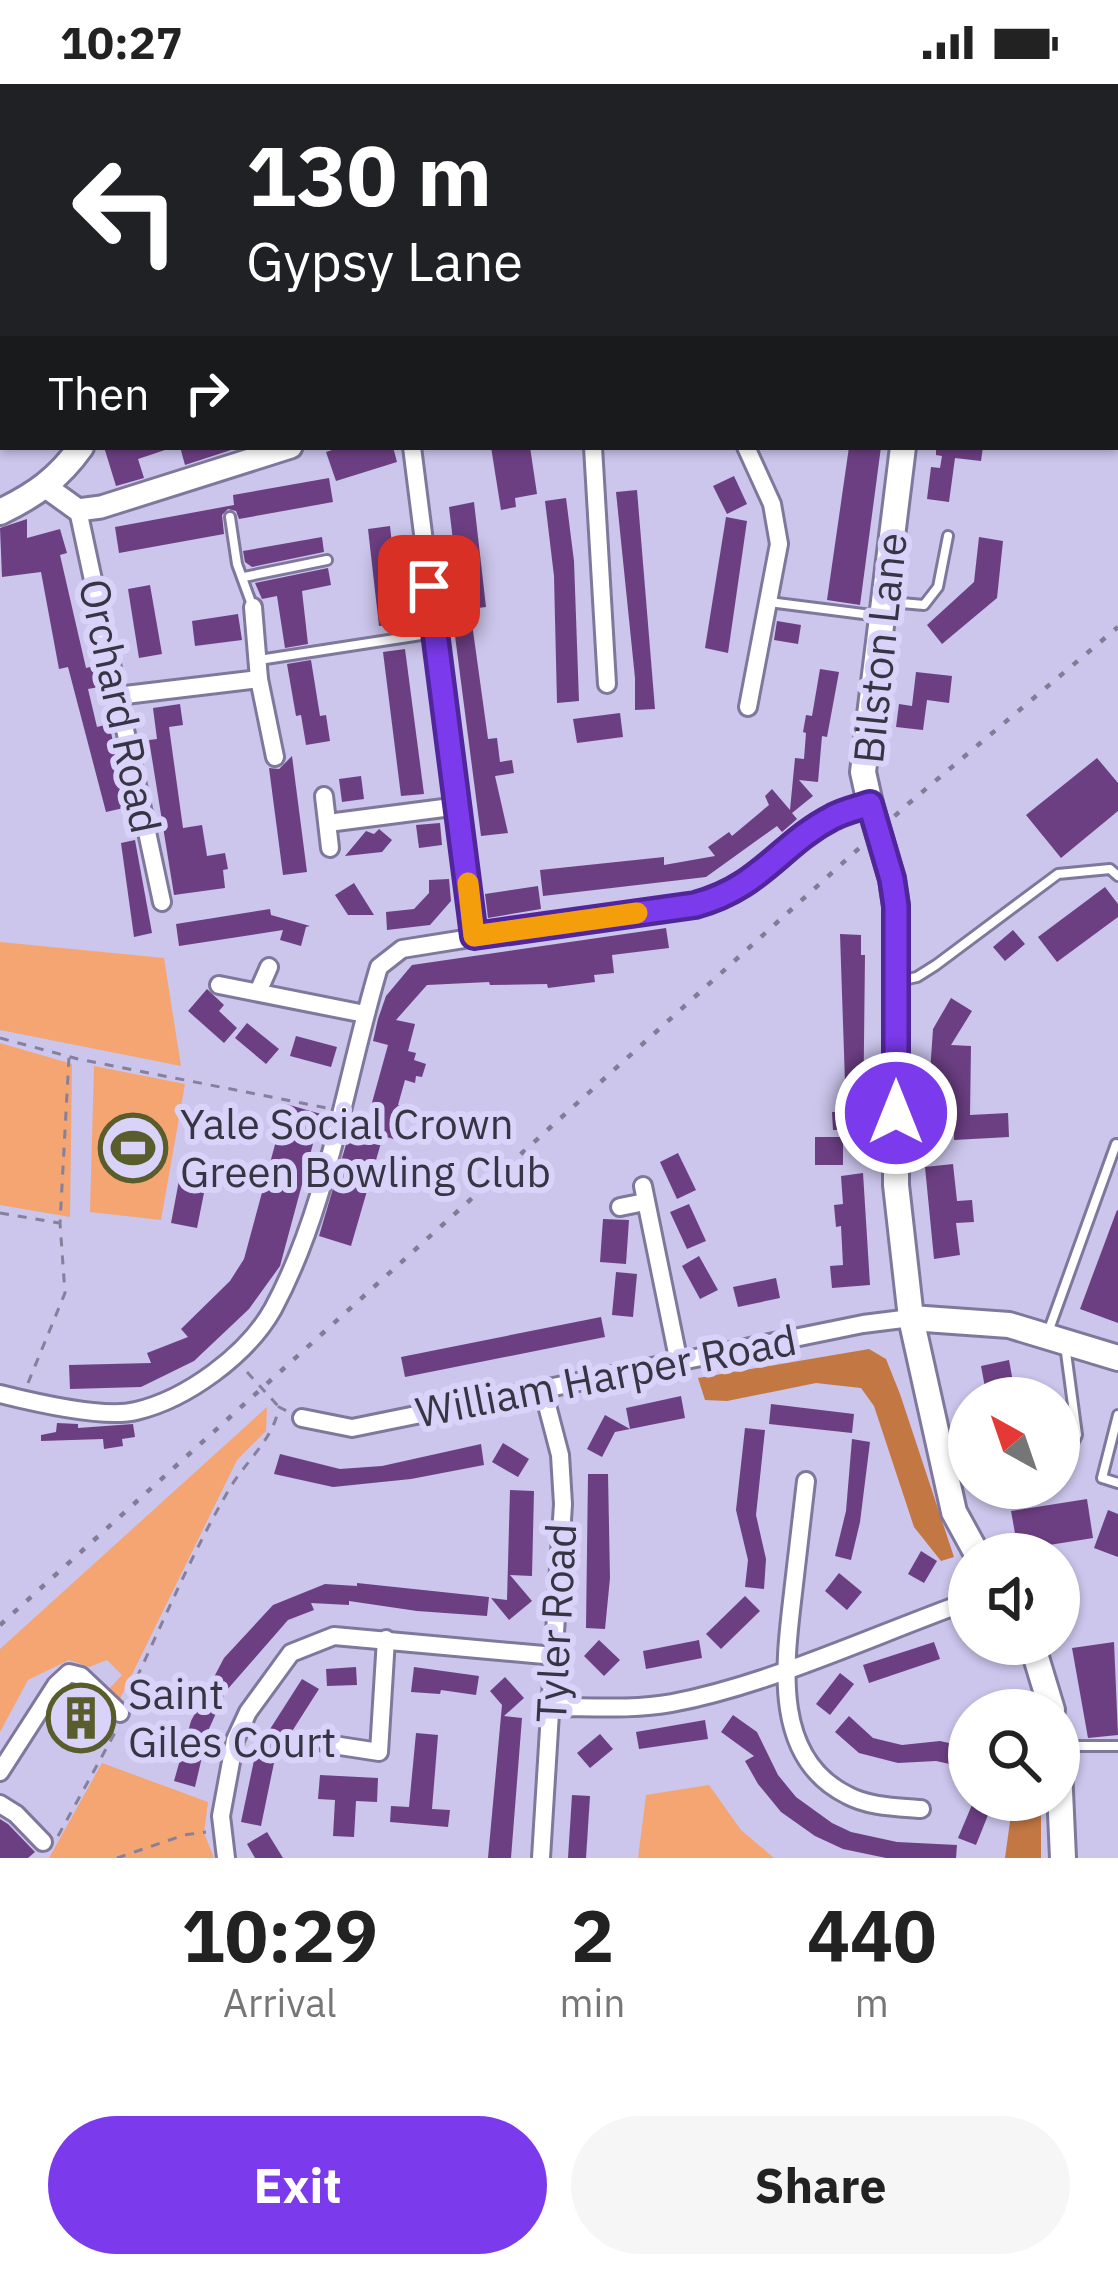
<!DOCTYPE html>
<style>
:root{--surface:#fff;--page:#f6f6f6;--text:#222;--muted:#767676;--accent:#7c3aed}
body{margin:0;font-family:"IBM Plex Sans",sans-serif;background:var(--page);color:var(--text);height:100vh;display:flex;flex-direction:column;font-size:45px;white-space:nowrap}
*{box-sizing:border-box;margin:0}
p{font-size:39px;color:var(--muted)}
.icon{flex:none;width:66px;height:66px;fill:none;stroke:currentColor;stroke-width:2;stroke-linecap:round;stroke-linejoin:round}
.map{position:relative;height:1774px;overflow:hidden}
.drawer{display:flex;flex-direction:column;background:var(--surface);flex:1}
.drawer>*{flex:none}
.top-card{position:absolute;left:0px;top:0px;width:1119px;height:366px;box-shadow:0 3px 9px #0004;background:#202124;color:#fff;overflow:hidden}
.needle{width:78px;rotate:320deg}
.tools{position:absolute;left:948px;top:1293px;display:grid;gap:24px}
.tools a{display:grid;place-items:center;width:132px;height:132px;border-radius:50%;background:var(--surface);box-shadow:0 3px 9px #0004;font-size:60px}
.pin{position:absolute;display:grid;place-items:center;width:102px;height:102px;color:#fff;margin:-51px;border-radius:24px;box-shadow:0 6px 18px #0006}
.me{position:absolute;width:132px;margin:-66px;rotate:0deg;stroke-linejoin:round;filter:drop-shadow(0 0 9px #0008)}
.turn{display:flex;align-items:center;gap:42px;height:252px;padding:0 48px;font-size:54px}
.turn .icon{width:156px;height:156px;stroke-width:2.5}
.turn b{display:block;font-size:84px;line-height:102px}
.then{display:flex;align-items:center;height:114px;padding:0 48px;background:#0003;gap:24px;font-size:45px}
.eta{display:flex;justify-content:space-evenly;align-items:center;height:204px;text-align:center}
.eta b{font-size:72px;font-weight:800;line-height:84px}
.button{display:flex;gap:24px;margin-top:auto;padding:24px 48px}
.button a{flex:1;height:138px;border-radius:72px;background:var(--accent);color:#fff;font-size:48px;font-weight:800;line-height:138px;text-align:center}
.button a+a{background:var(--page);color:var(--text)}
.status{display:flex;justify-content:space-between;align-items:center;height:84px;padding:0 60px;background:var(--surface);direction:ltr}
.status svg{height:33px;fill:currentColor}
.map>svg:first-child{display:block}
.green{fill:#f4a572}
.forest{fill:#c37743}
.building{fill:#6c3f83}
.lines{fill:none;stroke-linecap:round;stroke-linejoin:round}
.service-casing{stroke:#7f789c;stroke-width:14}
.minor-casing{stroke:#7f789c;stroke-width:22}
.tertiary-casing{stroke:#7f789c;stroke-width:27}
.secondary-casing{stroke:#7f789c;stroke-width:30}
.primary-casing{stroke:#7f789c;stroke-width:30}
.path{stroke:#85809c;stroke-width:3;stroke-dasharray:9 9;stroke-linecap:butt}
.service{stroke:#fff;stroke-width:8}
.minor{stroke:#fff;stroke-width:16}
.tertiary{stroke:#fff;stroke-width:21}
.secondary{stroke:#fff;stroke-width:24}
.primary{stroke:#fff;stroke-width:24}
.rail{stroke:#817c97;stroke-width:4.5;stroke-dasharray:6 12;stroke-linecap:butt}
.primary-bridge-casing{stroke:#7f789c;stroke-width:30;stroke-linecap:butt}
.path-bridge{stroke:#85809c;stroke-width:3;stroke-dasharray:9 9;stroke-linecap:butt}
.primary-bridge{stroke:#fff;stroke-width:24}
.route-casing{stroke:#51269a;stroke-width:30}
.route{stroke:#7c3aed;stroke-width:21}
.slow{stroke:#f59e0b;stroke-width:21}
.labels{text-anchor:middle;stroke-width:12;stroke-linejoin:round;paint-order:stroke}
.street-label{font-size:42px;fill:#373444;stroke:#d9d2f9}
.poi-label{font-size:42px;fill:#373444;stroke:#d9d2f9;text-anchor:start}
</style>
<div class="status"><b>10:27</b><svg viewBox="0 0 49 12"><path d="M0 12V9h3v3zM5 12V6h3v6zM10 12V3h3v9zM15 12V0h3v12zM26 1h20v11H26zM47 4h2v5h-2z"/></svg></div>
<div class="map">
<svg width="1118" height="1774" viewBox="0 0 1118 1774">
<rect width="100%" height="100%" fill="#ccc5ec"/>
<g class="green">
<polygon points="0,858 164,874 181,982 0,946"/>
<polygon points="0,959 72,980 70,1133 0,1121"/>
<polygon points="94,982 185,1000 161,1136 90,1128"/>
<polygon points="267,1323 266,1347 237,1376 119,1617 109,1605 122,1591 107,1576 89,1583 69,1576 28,1596 0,1648 0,1565"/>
<polygon points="102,1679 208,1718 204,1749 214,1774 49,1774"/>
<polygon points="709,1701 741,1746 774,1774 638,1774 646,1711"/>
</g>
<g class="forest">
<polygon points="869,1265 886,1275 900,1310 954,1473 941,1477 914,1443 874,1322 861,1304 816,1299 727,1317 705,1316 698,1294"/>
<polygon points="1013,1716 1041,1716 1041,1774 1005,1774"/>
</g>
<g class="building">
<polygon points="104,363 165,363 165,366 138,375 144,394 116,402"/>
<polygon points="180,363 231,363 231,366 185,381"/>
<polygon points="341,363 393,363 397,378 336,397 326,368"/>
<polygon points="491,363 530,363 537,410 515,414 516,423 501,426"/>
<polygon points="849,363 881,363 860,521 827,516"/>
<polygon points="936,363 983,363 981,377 955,374 949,418 927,415 931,383 940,384 942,372 936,371"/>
<polygon points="734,392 747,420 727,430 713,402"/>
<polygon points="329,394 333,418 239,435 236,427 228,425 222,431 224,450 119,469 115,443 234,421 233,411"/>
<polygon points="637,406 655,625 635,626 635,594 616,408"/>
<polygon points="566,414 574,477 579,617 557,619 554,492 545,417"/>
<polygon points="474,418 486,523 470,525 488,655 497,654 500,678 512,676 514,689 495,692 508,749 481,752 444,467 454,465 449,423"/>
<polygon points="726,433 747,437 728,569 705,564"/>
<polygon points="27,435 27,454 60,445 67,469 60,471 86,584 94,582 99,603 88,605 97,643 109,640 128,723 106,728 68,583 59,585 41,488 2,493 0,444"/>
<polygon points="390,442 401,540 379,542 368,445"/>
<polygon points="322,453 324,468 252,483 245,478 243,467"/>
<polygon points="979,453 1003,457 997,514 942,560 927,541 974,498"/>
<polygon points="328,484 331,501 302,507 308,560 285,564 277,512 262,515 255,499"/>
<polygon points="150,501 162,570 139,574 128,505"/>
<polygon points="238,530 242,556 195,562 192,537"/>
<polygon points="777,537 801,541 798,560 774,556"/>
<polygon points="405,565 424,710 401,712 383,568"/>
<polygon points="311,576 320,632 326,631 330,657 306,661 301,631 296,632 287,580"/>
<polygon points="820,585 839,588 827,653 822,652 818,698 799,696 813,712 792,729 797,735 782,748 777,742 706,793 543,812 540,786 664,773 664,781 715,772 708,763 729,748 732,752 769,721 765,712 772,705 790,726 795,674 804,675 806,649 803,648 806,631 812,632"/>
<polygon points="916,588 952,592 949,619 927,616 923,646 896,643 899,620 912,622"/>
<polygon points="180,620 183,641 169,643 183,744 202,741 207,772 225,769 228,785 223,786 225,804 174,811 149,656 157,655 153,624"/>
<polygon points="620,629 623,653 577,659 573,635"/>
<polygon points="292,672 307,788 283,791 269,684 279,685"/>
<polygon points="1097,674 1118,699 1118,727 1061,774 1026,731"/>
<polygon points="361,692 364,715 342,718 339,695"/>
<polygon points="440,739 442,761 419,764 416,741"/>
<polygon points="379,745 392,756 382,768 345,772 366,747 374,750"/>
<polygon points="135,756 152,849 134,853 121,759"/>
<polygon points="449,795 451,817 430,841 387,846 386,828 414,825 429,809 429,796"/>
<polygon points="354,799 374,831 348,831 335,811"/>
<polygon points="538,802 541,825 488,834 485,810"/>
<polygon points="1105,803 1118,820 1118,833 1057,878 1038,853"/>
<polygon points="270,825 271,831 310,842 306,843 301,862 280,856 283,846 179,862 176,840"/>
<polygon points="666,844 669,864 612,871 614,889 594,891 595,898 548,904 547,900 490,901 489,898 427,901 396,936 415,940 408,967 416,969 414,976 426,980 422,993 416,992 415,999 405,996 398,1021 406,1023 397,1056 383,1052 351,1162 319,1152 350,1047 363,1051 388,961 373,957 378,935 386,912 412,881"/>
<polygon points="1013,846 1025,860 1005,877 993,863"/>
<polygon points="840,850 861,851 861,871 865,871 863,1045 833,1046 832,1028 846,1028"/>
<polygon points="207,905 224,921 219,927 237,944 224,959 188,927"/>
<polygon points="951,914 972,927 951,961 971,962 970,1031 1008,1029 1009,1053 954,1056 954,1046 931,1047 929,1003 933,945"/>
<polygon points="247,939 279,965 266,980 235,954"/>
<polygon points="296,952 337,963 331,983 290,972"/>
<polygon points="286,1020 321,1030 280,1182 249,1225 194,1277 141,1303 70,1305 69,1281 151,1279 147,1269 188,1253 181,1245 230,1197 244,1175"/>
<rect x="815" y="1053" width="28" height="28"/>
<polygon points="678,1069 696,1106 677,1115 660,1078"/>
<polygon points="183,1075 210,1079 197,1144 171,1139"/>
<polygon points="953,1080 957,1117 972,1116 974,1138 956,1139 960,1171 934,1175 925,1083"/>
<polygon points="863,1089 870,1201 832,1204 830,1182 843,1181 841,1142 836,1143 834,1121 843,1120 841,1092"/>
<polygon points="689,1120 706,1157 687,1165 670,1128"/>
<polygon points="1117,1126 1118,1127 1118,1239 1080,1225"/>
<polygon points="603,1135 629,1136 626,1180 600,1178"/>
<polygon points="699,1172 718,1206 700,1215 682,1182"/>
<polygon points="616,1188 637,1190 633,1233 612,1231"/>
<polygon points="776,1194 780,1214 738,1223 733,1203"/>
<polygon points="601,1233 605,1253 405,1293 401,1273"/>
<polygon points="1009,1276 1016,1314 987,1314 981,1282"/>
<polygon points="681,1312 685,1334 615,1348 602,1373 587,1365 605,1331 630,1345 626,1324"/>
<polygon points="771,1320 854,1330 852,1349 769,1340"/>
<polygon points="57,1339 78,1340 78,1344 133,1340 135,1353 122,1355 123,1362 104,1365 103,1355 41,1357 41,1351 56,1348"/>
<polygon points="745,1344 765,1346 756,1431 766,1475 764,1505 745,1503 748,1476 736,1426"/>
<polygon points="852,1355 870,1358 860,1438 851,1476 835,1472 846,1427"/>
<polygon points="503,1359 529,1375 518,1393 492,1378"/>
<polygon points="481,1360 484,1381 411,1395 333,1403 274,1390 280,1370 340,1385 382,1382"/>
<polygon points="588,1390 608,1390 610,1494 605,1545 586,1544"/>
<polygon points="510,1406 534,1407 532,1492 510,1491 532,1517 509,1536 491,1514 507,1516"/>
<polygon points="1087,1415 1093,1454 1018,1466 1011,1427"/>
<polygon points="1108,1426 1118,1430 1118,1473 1094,1464"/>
<polygon points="921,1467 937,1477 924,1499 908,1490"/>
<polygon points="839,1489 862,1508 847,1526 825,1507"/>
<polygon points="357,1499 489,1513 487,1532 417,1527 349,1517 349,1521 311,1519 314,1526 288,1536 226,1607 208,1647 195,1703 174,1697 191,1637 224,1574 273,1521 325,1500 357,1502"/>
<polygon points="745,1512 760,1527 721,1565 706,1550"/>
<polygon points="599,1556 620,1576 604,1592 584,1572"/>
<polygon points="699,1556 702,1574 646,1585 643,1567"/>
<polygon points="934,1558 940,1575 869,1599 863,1581"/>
<polygon points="1114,1558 1118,1651 1088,1654 1072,1564"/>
<polygon points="356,1583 357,1601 327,1602 326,1585"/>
<polygon points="414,1583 479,1592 476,1611 441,1606 440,1610 411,1608"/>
<polygon points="840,1589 854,1600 830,1631 816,1620"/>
<polygon points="505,1593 524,1614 504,1632 522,1634 511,1774 488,1774 502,1621 490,1607"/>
<polygon points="302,1595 319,1605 275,1674 261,1742 241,1738 256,1667"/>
<polygon points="76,1604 111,1638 80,1668 49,1636"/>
<polygon points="733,1631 757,1648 778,1691 796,1713 832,1739 851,1748 897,1758 957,1761 956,1774 886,1774 843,1765 815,1752 781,1728 758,1700 745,1677 754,1672 721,1648"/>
<polygon points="849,1632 873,1654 902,1661 940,1657 967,1663 963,1683 936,1677 898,1679 859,1669 835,1648"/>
<polygon points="705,1636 708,1655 639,1665 636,1648"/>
<polygon points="416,1649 438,1651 432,1725 450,1726 448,1743 390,1738 391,1722 409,1723"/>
<polygon points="600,1650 613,1665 590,1684 577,1669"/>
<polygon points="320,1691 378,1694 377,1718 356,1717 354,1753 333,1752 335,1716 318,1715"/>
<polygon points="572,1711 590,1712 586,1774 568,1774"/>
<polygon points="974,1716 994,1716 976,1761 958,1754"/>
<polygon points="0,1735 8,1740 35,1768 28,1774 0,1774"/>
<polygon points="267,1748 283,1774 255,1774 247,1760"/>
</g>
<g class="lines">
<defs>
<g id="service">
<polyline points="1,219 3,224"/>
<polyline points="0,291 3,300"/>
<polyline points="0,325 3,323"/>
<polyline points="230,433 237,480 252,521"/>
<polyline points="244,493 327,476"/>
<polyline points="769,518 879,532"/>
<polyline points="890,518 924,521 938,503 948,452"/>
<polyline points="259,576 434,549"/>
<polyline points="903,896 917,893 936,881 1058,790 1110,785 1118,792"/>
<polyline points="1047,1251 1116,1060"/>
<polyline points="1118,1331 1102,1394 1118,1399"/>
<polyline points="1059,1369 1070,1365 1077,1351 1065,1261"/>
<polyline points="948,1393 969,1388"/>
<polyline points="1059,1658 1076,1662 1118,1662"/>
</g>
<g id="minor">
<polyline points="506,0 510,3"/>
<polyline points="788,0 792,3"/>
<polyline points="96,3 98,0"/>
<polyline points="621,3 623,0"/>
<polyline points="412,363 474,852"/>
<polyline points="593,363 607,600"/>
<polyline points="746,363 772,420 779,460 748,623"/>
<polyline points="78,426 162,818"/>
<polyline points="253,523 259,595 275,673"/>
<polyline points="117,612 259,595"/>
<polyline points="324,712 330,764"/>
<polyline points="328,739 459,722"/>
<polyline points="219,901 365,930"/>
<polyline points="258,908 269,883"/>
<polyline points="643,1102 679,1279"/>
<polyline points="620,1123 645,1118"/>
<path d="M 0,1310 C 32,1318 105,1335 136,1327 C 187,1315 247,1271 273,1225 C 329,1121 345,996 379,883 L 402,865 L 721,814 L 742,804 L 831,734 L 870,720"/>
<polyline points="302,1334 352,1344 863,1240 911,1234"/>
<path d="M 806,1397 C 802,1434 797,1472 793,1509 C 785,1578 771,1673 847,1711 C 869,1723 896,1723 921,1725"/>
<path d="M 552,1623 C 592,1623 633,1626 672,1619 C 771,1600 874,1551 969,1517"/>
<polyline points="327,1660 379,1668 386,1555"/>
<polyline points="0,1688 56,1601 69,1589 81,1592 120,1629"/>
<polyline points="0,1720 16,1730 43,1758"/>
<polyline points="226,1774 221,1732 235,1656 248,1628 291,1569 334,1552 555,1572"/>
<polyline points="541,1774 563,1420 560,1371 543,1306"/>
</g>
<polyline id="tertiary" points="46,403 78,426 101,423 291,363"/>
<g id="secondary">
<polyline points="311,3 313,0"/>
<path d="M 0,428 C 35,411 58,395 81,363"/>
<polyline points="911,1234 954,1428 977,1470"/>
<polyline points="1032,1560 1052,1626"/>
<polyline points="1059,1685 1063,1774"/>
</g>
<g id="primary">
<polyline points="956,3 957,0"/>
<polyline points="871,724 863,688 903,363"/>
<polyline points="892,795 896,822 896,1101 911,1234 1009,1241 1118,1274"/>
</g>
</defs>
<use href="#service" class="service-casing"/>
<use href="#minor" class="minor-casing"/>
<use href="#tertiary" class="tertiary-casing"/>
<use href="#secondary" class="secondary-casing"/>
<use href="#primary" class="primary-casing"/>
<g class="path">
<polyline points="0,954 78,975 327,1024"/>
<polyline points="0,1129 59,1139"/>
<polyline points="28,1299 65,1209 60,1139 69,973"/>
<path d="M 129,1610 C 161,1543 190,1473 227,1409 C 244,1378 273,1357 279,1323 L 289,1328"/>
<polyline points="58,1752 117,1645"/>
<polyline points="117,1774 184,1751 206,1748"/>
</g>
<use href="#service" class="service"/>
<use href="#minor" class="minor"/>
<use href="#tertiary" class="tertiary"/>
<use href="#secondary" class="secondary"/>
<use href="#primary" class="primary"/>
<polyline class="rail" points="0,1541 908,720 1118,543"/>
<defs>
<polyline id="primary-bridge" points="871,724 892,795"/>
</defs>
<use href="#primary-bridge" class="primary-bridge-casing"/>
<polyline class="path-bridge" points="247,1288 279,1323"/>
<use href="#primary-bridge" class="primary-bridge"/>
</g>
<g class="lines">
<defs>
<path id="route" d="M 429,502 L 474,852 L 695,821 C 762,803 780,760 833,733 C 844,727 858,724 870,720 L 892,795 L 896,822 L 896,1029"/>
</defs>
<use href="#route" class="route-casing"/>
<use href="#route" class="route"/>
<polyline class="slow" points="468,799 474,852 637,829"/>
</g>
<defs>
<symbol id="stadium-ring" viewBox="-11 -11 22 22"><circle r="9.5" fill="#d9d2f9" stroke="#595d2b" stroke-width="1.5"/><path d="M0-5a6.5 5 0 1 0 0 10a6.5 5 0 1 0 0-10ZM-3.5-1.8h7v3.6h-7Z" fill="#595d2b"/></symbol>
<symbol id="building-ring" viewBox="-11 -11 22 22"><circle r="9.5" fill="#d9d2f9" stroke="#595d2b" stroke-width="1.5"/><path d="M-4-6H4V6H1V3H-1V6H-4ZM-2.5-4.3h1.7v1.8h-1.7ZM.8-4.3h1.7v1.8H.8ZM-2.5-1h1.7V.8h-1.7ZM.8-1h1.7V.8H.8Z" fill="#595d2b"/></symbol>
</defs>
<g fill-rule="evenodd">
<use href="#stadium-ring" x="95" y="1026" width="76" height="76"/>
<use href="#building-ring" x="43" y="1596" width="76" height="76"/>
</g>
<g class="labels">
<g class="street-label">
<text transform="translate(880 564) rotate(-84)" y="15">Bilston Lane</text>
<text transform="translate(120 622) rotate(78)" y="15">Orchard Road</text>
<text transform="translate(606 1292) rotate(-11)" y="15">William Harper Road</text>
<text transform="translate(556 1539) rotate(-87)" y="15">Tyler Road</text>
</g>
<g class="poi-label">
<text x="180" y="1055">Yale Social Crown<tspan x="180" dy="48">Green Bowling Club</tspan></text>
<text x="128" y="1625">Saint<tspan x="128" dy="48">Giles Court</tspan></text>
</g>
</g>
</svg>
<div class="tools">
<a><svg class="needle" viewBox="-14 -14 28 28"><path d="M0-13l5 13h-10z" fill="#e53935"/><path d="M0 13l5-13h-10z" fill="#767676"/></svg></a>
<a><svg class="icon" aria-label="sound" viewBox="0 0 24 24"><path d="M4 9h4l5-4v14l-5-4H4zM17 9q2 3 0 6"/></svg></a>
<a><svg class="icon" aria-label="search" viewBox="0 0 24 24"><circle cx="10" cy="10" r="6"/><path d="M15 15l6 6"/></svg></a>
</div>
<div class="pin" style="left:429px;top:502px;background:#d93025"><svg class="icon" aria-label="arrive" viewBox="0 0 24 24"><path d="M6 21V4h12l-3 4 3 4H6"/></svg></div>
<svg class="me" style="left:896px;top:1029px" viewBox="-20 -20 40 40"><circle r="17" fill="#7c3aed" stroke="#fff" stroke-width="3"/><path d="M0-11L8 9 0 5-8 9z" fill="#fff"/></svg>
<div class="top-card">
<div class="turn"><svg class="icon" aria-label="left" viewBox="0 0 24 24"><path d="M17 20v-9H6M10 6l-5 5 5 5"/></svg><div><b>130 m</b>Gypsy Lane</div></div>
<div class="then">Then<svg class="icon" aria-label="right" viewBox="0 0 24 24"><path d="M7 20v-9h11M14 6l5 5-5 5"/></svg></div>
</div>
</div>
<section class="drawer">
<div class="eta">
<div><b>10:29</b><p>Arrival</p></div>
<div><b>2</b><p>min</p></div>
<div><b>440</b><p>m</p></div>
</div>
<div class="button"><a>Exit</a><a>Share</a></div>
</section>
